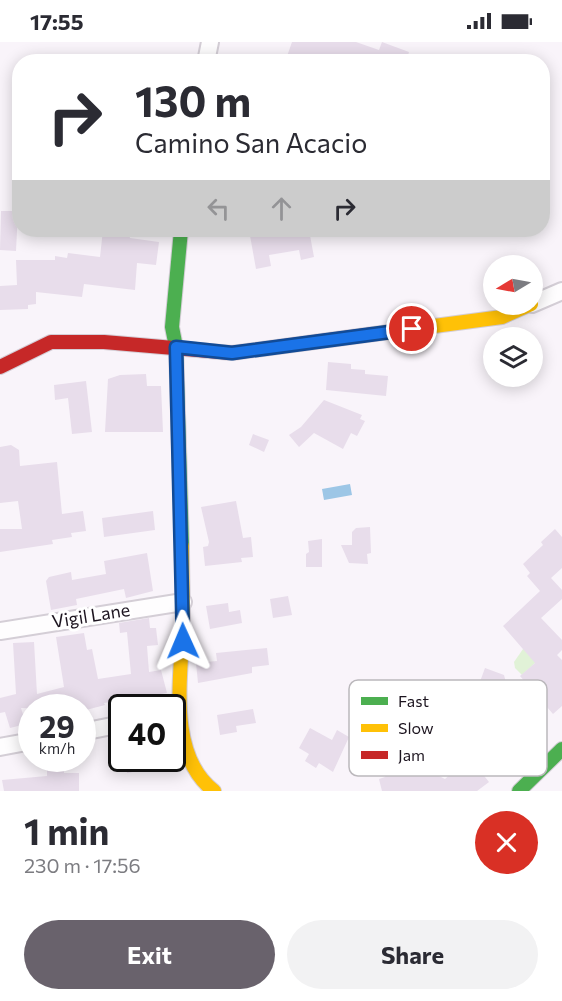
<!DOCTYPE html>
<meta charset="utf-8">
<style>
:root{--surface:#fff;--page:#f2f2f3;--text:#2b2b33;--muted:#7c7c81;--accent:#69626c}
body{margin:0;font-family:Commissioner,sans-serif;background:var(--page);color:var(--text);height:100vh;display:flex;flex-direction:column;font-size:22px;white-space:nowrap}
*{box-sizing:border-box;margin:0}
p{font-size:20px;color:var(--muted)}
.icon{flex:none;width:33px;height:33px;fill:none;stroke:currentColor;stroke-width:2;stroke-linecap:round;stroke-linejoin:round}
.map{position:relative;height:749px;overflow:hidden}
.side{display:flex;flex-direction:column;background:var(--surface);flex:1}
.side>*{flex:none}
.guide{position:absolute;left:12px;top:12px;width:538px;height:183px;border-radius:24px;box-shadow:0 3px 15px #0003;background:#fff;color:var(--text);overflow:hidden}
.needle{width:39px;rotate:260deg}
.controls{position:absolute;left:483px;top:213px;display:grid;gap:12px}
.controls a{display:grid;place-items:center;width:60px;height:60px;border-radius:50%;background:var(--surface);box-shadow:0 3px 15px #0003;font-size:30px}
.speed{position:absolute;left:18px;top:652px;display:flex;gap:12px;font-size:30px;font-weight:700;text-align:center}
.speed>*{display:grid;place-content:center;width:78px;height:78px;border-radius:50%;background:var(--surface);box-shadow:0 3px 15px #0003;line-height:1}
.speed small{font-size:15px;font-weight:400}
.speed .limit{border:3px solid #111;border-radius:9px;background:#fff;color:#111}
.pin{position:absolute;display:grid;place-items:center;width:51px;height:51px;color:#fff;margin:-26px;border:3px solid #fff;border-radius:50%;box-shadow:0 2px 6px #0007}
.me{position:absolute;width:66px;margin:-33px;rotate:359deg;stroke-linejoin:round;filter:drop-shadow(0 0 4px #0008)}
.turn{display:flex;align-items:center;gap:21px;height:126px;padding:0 24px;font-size:27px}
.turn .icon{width:78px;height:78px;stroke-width:2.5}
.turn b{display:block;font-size:42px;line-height:51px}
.lanes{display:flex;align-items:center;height:57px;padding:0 24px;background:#0003;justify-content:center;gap:30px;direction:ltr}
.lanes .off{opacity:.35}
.round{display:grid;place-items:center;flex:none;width:63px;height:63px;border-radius:32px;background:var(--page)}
.headline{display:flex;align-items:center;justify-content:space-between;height:102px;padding:0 24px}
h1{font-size:36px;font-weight:700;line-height:45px}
.action{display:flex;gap:12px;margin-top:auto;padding:12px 24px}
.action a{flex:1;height:69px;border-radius:36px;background:var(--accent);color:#fff;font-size:24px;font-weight:700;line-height:69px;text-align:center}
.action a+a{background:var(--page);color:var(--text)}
.status{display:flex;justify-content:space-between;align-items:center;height:42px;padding:0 30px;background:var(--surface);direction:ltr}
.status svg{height:16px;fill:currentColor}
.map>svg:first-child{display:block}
.green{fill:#e1f2d7}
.water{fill:#9dc6e6}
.building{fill:#e8ddeb}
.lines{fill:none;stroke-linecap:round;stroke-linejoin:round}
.street-casing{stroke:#d4ced6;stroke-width:20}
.fast-casing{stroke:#d4ced6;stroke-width:16}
.slow-casing{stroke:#d4ced6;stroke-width:16}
.jam-casing{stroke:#d4ced6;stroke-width:16}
.street{stroke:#fefdfe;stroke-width:16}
.fast{stroke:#4caf50;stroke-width:14}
.slow{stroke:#ffc107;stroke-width:14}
.jam{stroke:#c62828;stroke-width:14}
.route-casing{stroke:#114b97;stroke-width:15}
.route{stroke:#1a73e8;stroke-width:10}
.labels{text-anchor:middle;stroke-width:6;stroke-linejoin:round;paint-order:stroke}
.street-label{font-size:18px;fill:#1c141f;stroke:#fff}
.key{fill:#fff;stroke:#bbb8bc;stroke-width:1.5}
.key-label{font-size:16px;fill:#1c141f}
</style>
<div class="status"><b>17:55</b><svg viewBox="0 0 49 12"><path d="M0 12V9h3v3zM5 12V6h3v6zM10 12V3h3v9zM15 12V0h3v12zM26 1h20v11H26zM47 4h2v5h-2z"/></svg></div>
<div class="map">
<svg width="562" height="749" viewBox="0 0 562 749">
<rect width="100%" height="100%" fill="#f9f4fa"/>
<polygon class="green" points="523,607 546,611 522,633 515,626 514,620"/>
<polygon class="water" points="350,442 352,453 324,458 322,447"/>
<g class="building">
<polygon points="292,0 356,0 379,8 382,0 409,10 406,20 285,20"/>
<polygon points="1,169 18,169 16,209 0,208"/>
<polygon points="103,188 128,188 130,196 159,200 156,223 137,221 135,248 84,242 82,255 36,250 36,262 28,263 28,267 0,268 0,244 17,243 16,218 55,218 55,214 67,216 68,211 100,215"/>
<polygon points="249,188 309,188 314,215 301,218 299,208 269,213 271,224 256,227"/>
<polygon points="328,320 351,322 351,327 365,328 365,332 388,334 386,354 326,348"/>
<polygon points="146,332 147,344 161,344 163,390 105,390 108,337 120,333"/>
<polygon points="86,339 92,390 72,392 68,356 55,358 54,343"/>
<polygon points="324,358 362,373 360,377 365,379 357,394 351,391 343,407 314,391 299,405 289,393 301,385"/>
<polygon points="253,392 269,398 264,410 249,403"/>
<polygon points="11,403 19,408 20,424 57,420 62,472 83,469 86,489 71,491 72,495 52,498 53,502 0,510 0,487 22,487 18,459 0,461 0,405"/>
<polygon points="236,459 243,496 251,495 253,515 241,516 242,520 205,524 203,505 208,504 209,500 201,465"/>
<polygon points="153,469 155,488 104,495 102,476"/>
<polygon points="370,485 371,511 367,512 368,522 349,521 341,503 352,503 352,490 356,486"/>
<polygon points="555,487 562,495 562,526 551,536 562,548 562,557 541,576 562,598 562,608 557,613 562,618 562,664 553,672 520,634 535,621 503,584 540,549 527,534 530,531 523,522 543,503 541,500"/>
<polygon points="322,497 322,525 306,525 306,512 309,510 308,499"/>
<polygon points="147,511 153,549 126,556 124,547 76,557 77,563 51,568 46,539 49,535 71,530 72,538 106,532 104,519"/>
<polygon points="288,554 292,573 273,576 270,557"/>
<polygon points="228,561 229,570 240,568 242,581 210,587 206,564"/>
<polygon points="149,576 150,586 156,586 158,603 147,604 149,630 161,628 167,651 104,661 105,663 86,668 21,666 26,682 10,686 5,670 0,671 0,656 16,652 13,601 34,600 37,652 64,645 56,595 84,591 87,608 92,607 98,637 131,632 127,590 120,591 119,581"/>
<polygon points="267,606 269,623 252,625 252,631 198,641 196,621 217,619 216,611"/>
<polygon points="485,626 504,633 510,656 500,653 461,692 465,681 458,674 467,663 470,667"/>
<polygon points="253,667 256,681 236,684 237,690 220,693 217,673"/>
<polygon points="310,686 332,698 337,688 349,695 333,730 319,721 316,726 305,719 309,712 299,706"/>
<polygon points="477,709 488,725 481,730 489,740 477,749 382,749 379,737 385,735 390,726 395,729 401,715 445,737"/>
<polygon points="125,717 171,717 172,723 127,731"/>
<polygon points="47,719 64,719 64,731 79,731 79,749 4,749 2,738 47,734"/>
</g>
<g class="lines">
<defs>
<g id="street">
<polyline points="206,20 210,0"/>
<polyline points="532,262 562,249"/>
<polyline points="0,589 183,560"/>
<polyline points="82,690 122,682"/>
<polyline points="0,705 32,699"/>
</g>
<g id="fast">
<polyline points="181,188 172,285 176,305 182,504"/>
<polyline points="519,749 562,707"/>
</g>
<g id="slow">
<polyline points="374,292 502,275 531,262"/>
<path d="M 182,504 C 182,531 183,557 183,583 C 181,635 167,713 214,749"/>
</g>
<polyline id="jam" points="0,325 51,300 104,300 232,311 374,292"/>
</defs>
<use href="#street" class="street-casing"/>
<use href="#fast" class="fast-casing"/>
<use href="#slow" class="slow-casing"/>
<use href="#jam" class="jam-casing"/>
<use href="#street" class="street"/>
<use href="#fast" class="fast"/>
<use href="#slow" class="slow"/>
<use href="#jam" class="jam"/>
</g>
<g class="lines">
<defs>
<polyline id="route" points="183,599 176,305 232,311 412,287"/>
</defs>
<use href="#route" class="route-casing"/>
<use href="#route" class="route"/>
</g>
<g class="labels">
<g class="street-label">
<text transform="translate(91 574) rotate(-9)" y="6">Vigil Lane</text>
</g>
</g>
<rect x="349" y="638" width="198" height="96" rx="9" class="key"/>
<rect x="361" y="655" width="27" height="8" fill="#4caf50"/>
<rect x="361" y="682" width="27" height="8" fill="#ffc107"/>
<rect x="361" y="709" width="27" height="8" fill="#c62828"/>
<g class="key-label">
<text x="398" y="665">Fast</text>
<text x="398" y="692">Slow</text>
<text x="398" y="719">Jam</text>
</g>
</svg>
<div class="controls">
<a><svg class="needle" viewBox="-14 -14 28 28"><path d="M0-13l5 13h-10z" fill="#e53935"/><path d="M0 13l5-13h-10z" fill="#7c7c81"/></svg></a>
<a><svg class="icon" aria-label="layers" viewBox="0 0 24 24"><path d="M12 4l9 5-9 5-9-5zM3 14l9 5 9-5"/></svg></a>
</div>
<div class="speed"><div>29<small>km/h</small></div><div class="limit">40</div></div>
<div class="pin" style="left:412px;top:287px;background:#d93025"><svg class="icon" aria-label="arrive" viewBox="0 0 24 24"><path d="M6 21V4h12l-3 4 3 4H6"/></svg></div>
<svg class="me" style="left:183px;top:599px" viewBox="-20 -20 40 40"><path d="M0-17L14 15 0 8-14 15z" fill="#1a73e8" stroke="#fff" stroke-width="4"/></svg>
<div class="guide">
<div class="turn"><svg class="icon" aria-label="right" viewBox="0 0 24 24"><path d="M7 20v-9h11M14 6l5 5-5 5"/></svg><div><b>130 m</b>Camino San Acacio</div></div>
<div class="lanes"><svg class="icon off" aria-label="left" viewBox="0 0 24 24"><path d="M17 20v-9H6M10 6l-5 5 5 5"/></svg><svg class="icon off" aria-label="ahead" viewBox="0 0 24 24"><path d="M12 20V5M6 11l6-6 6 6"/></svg><svg class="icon" aria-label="right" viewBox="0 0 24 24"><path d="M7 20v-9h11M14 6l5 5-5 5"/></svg></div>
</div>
</div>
<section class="side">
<div class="headline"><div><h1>1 min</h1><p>230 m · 17:56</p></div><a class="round" style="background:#d93025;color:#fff"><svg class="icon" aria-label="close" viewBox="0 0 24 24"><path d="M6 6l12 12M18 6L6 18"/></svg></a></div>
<div class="action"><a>Exit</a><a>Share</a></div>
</section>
